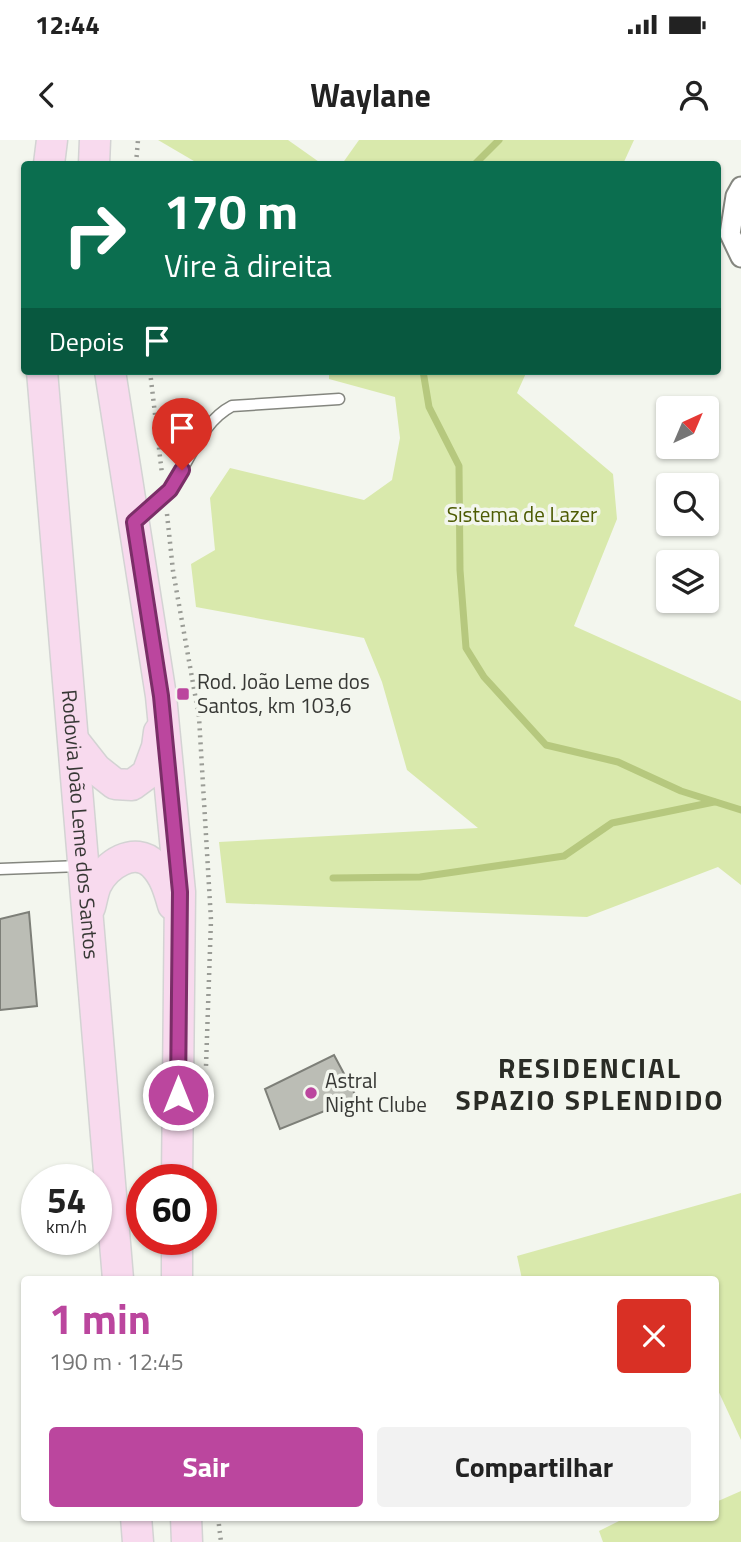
<!DOCTYPE html>
<html lang="pt">
<meta charset="utf-8">
<style>
:root{--surface:#fff;--page:#f2f2f2;--text:#222;--muted:#767676;--accent:#bb469e}
body{margin:0;font-family:"Titillium Web",sans-serif;background:var(--page);color:var(--text);height:100vh;display:flex;flex-direction:column;font-size:26px;white-space:nowrap}
*{box-sizing:border-box;margin:0}
p{font-size:23px;color:var(--muted)}
.icon{flex:none;width:38px;height:38px;fill:none;stroke:currentColor;stroke-width:2;stroke-linecap:round;stroke-linejoin:round}
.map{position:relative;flex:1;overflow:hidden}
.panel{position:absolute;left:21px;top:1136px;width:698px;height:245px;display:flex;flex-direction:column;background:var(--surface);border-radius:7px;box-shadow:0 2px 5px #0004}
.panel>*{flex:none}
.guide{position:absolute;left:21px;top:21px;width:700px;height:214px;border-radius:7px;box-shadow:0 2px 5px #0004;background:#0b6e4f;color:#fff;overflow:hidden}
.needle{width:46px;rotate:44deg}
.buttons{position:absolute;left:656px;top:256px;display:grid;gap:14px}
.buttons a{display:grid;place-items:center;width:63px;height:63px;border-radius:7px;background:var(--surface);box-shadow:0 2px 5px #0004;font-size:35px}
.speed{position:absolute;left:21px;top:1024px;display:flex;gap:14px;font-size:35px;font-weight:700;text-align:center}
.speed>*{display:grid;place-content:center;width:91px;height:91px;border-radius:50%;background:var(--surface);box-shadow:0 2px 5px #0004;line-height:1}
.speed small{font-size:18px;font-weight:400}
.speed .limit{border:10px solid #d22;background:#fff;color:#111}
.pin{position:absolute;display:grid;place-items:center;width:60px;height:60px;color:#fff;margin:-72px -30px;border-radius:50% 50% 50% 0;rotate:-45deg;box-shadow:0 0 7px #0007}
.pin .icon{rotate:45deg}
.me{position:absolute;width:77px;margin:-38px;rotate:0deg;stroke-linejoin:round;filter:drop-shadow(0 0 5px #0008)}
.turn{display:flex;align-items:center;gap:24px;height:147px;padding:0 28px;font-size:32px}
.turn .icon{width:91px;height:91px;stroke-width:2.5}
.turn b{display:block;font-size:49px;line-height:60px}
.then{display:flex;align-items:center;height:66px;padding:0 28px;background:#0003;gap:14px;font-size:26px}
.round{display:grid;place-items:center;flex:none;width:74px;height:74px;border-radius:7px;background:var(--page)}
.summary{display:flex;align-items:center;justify-content:space-between;height:119px;padding:0 28px}
h1{font-size:42px;font-weight:700;line-height:52px;color:var(--accent)}
.button{display:flex;gap:14px;margin-top:auto;padding:14px 28px}
.button a{flex:1;height:80px;border-radius:7px;background:var(--accent);color:#fff;font-size:28px;font-weight:700;line-height:80px;text-align:center}
.button a+a{background:var(--page);color:var(--text)}
.status{display:flex;justify-content:space-between;align-items:center;height:49px;padding:0 35px;background:var(--surface);direction:ltr}
.status svg{height:19px;fill:currentColor}
header{display:flex;justify-content:space-between;align-items:center;height:91px;padding:0 28px;background:var(--surface);font-size:32px;font-weight:700}
.map>svg:first-child{display:block}
.green{fill:#d9e9ac}
.lines{fill:none;stroke-linecap:round;stroke-linejoin:round}
.stream{stroke:#b6c87e;stroke-width:7}
.building{fill:#bbbdb5;stroke:#7d7f78;stroke-width:2}
.lane-casing{stroke:#84867f;stroke-width:13}
.street-casing{stroke:#84867f;stroke-width:23}
.primary-casing{stroke:#d3d3d3;stroke-width:33}
.path{stroke:#9a9c96;stroke-width:4.5;stroke-dasharray:2 5;stroke-linecap:butt}
.lane{stroke:#fff;stroke-width:10}
.street{stroke:#fff;stroke-width:19}
.primary{stroke:#f8daee;stroke-width:30}
.route-casing{stroke:#7a2e67;stroke-width:18}
.route{stroke:#bb469e;stroke-width:12}
.poi-dot{fill:#bb469e;stroke:#f3f6ee;stroke-width:2.5}
.labels{text-anchor:middle;stroke-width:7;stroke-linejoin:round;paint-order:stroke}
.park-label{font-size:21px;fill:#4d5b03;stroke:#f3f6ee}
.poi-label{font-size:21px;fill:#373835;stroke:#f3f6ee;text-anchor:start}
.street-label{font-size:21px;fill:#373835;stroke:#f3f6ee}
.district-label{font-size:28px;font-weight:bold;letter-spacing:2px;fill:#2a2c26;stroke:#f3f6ee}
</style>
<div class="status"><b>12:44</b><svg viewBox="0 0 49 12"><path d="M0 12V9h3v3zM5 12V6h3v6zM10 12V3h3v9zM15 12V0h3v12zM26 1h20v11H26zM47 4h2v5h-2z"/></svg></div>
<header><svg class="icon" aria-label="back" viewBox="0 0 24 24"><path d="M15 5l-7 7 7 7"/></svg>Waylane<svg class="icon" aria-label="person" viewBox="0 0 24 24"><circle cx="12" cy="8" r="4"/><path d="M4 21q1-7 8-7t8 7"/></svg></header>
<div class="map">
<svg width="741" height="1402" viewBox="0 0 741 1402">
<rect width="100%" height="100%" fill="#f3f6ee"/>
<g class="green">
<polygon points="158,0 288,0 322,24 199,24"/>
<polygon points="359,0 634,0 623,24 342,24"/>
<polygon points="329,231 527,231 517,253 613,334 617,379 574,486 741,561 741,745 718,727 587,777 226,763 219,702 478,688 407,630 382,542 364,498 196,467 191,424 215,410 210,358 230,328 364,360 392,340 400,298 395,257 329,239"/>
<polygon points="741,1053 741,1300 716,1246 716,1139 522,1139 517,1116"/>
<polygon points="741,1351 741,1402 603,1402 599,1391 627,1377 674,1377 675,1379 716,1377 716,1362"/>
</g>
<g class="lines">
<g class="stream">
<polyline points="475,24 499,0"/>
<polyline points="423,231 429,267 459,326 460,430 466,508 484,537 546,605 618,622 681,651 741,670"/>
<polyline points="333,738 420,737 564,716 612,683 714,662"/>
</g>
</g>
<g class="building">
<polygon points="29,772 37,866 0,870 0,779"/>
<polygon points="334,915 357,958 280,989 265,949"/>
</g>
<g class="lines">
<defs>
<g id="lane">
<path d="M 139,377 C 149,368 163,359 171,347 C 191,320 201,282 232,266 L 339,259"/>
<polyline points="0,729 80,726"/>
</g>
<polyline id="street" points="741,47 736,56 730,94 741,117"/>
<g id="primary">
<polyline points="49,24 52,0"/>
<polyline points="94,24 95,0"/>
<path id="s1" d="M 42,231 L 118,1139"/>
<polyline points="110,231 161,556 180,752 177,1040"/>
<polyline points="74,601 96,629 115,644 132,645 147,634 157,607 159,592"/>
<path d="M 90,767 C 92,760 93,752 96,745 C 106,725 135,705 154,725 C 165,736 169,751 173,765"/>
<polyline points="177,1139 177,1099"/>
<polyline points="136,1377 138,1402"/>
<polyline points="186,1377 187,1402"/>
</g>
</defs>
<use href="#lane" class="lane-casing"/>
<use href="#street" class="street-casing"/>
<use href="#primary" class="primary-casing"/>
<g class="path">
<polyline points="136,24 138,0"/>
<polyline points="150,231 162,334"/>
<polyline points="167,374 173,431 199,577 211,780 206,926"/>
<polyline points="218,1377 221,1402"/>
</g>
<use href="#lane" class="lane"/>
<use href="#street" class="street"/>
<use href="#primary" class="primary"/>
</g>
<g class="lines">
<defs>
<polyline id="route" points="178,955 180,752 161,556 134,382 170,350 182,330"/>
</defs>
<use href="#route" class="route-casing"/>
<use href="#route" class="route"/>
</g>
<g class="poi-dot">
<rect x="176" y="547" width="14" height="14" rx="3.5"/>
<circle cx="311" cy="953" r="7"/>
</g>
<g class="labels">
<g class="park-label">
<text x="522" y="382">Sistema de Lazer</text>
</g>
<g class="poi-label">
<text x="197" y="549">Rod. João Leme dos<tspan x="197" dy="24">Santos, km 103,6</tspan></text>
<text x="325" y="948">Astral<tspan x="325" dy="24">Night Clube</tspan></text>
</g>
<g class="street-label">
<text dy="7" stroke="none"><textPath href="#s1" startOffset="455">Rodovia João Leme dos Santos</textPath></text>
</g>
<g class="district-label">
<text x="590" y="938">RESIDENCIAL<tspan x="590" dy="32">SPAZIO SPLENDIDO</tspan></text>
</g>
</g>
</svg>
<div class="buttons">
<a><svg class="needle" viewBox="-14 -14 28 28"><path d="M0-13l5 13h-10z" fill="#e53935"/><path d="M0 13l5-13h-10z" fill="#767676"/></svg></a>
<a><svg class="icon" aria-label="search" viewBox="0 0 24 24"><circle cx="10" cy="10" r="6"/><path d="M15 15l6 6"/></svg></a>
<a><svg class="icon" aria-label="layers" viewBox="0 0 24 24"><path d="M12 4l9 5-9 5-9-5zM3 14l9 5 9-5"/></svg></a>
</div>
<div class="speed"><div>54<small>km/h</small></div><div class="limit">60</div></div>
<div class="pin" style="left:182px;top:330px;background:#d93025"><svg class="icon" aria-label="arrive" viewBox="0 0 24 24"><path d="M6 21V4h12l-3 4 3 4H6"/></svg></div>
<svg class="me" style="left:178px;top:955px" viewBox="-20 -20 40 40"><circle r="17" fill="#bb469e" stroke="#fff" stroke-width="3"/><path d="M0-11L8 9 0 5-8 9z" fill="#fff"/></svg>
<div class="guide">
<div class="turn"><svg class="icon" aria-label="right" viewBox="0 0 24 24"><path d="M7 20v-9h11M14 6l5 5-5 5"/></svg><div><b>170 m</b>Vire à direita</div></div>
<div class="then">Depois<svg class="icon" aria-label="arrive" viewBox="0 0 24 24"><path d="M6 21V4h12l-3 4 3 4H6"/></svg></div>
</div>
<section class="panel">
<div class="summary"><div><h1>1 min</h1><p>190 m · 12:45</p></div><a class="round" style="background:#d93025;color:#fff"><svg class="icon" aria-label="close" viewBox="0 0 24 24"><path d="M6 6l12 12M18 6L6 18"/></svg></a></div>
<div class="button"><a>Sair</a><a>Compartilhar</a></div>
</section>
</div>
